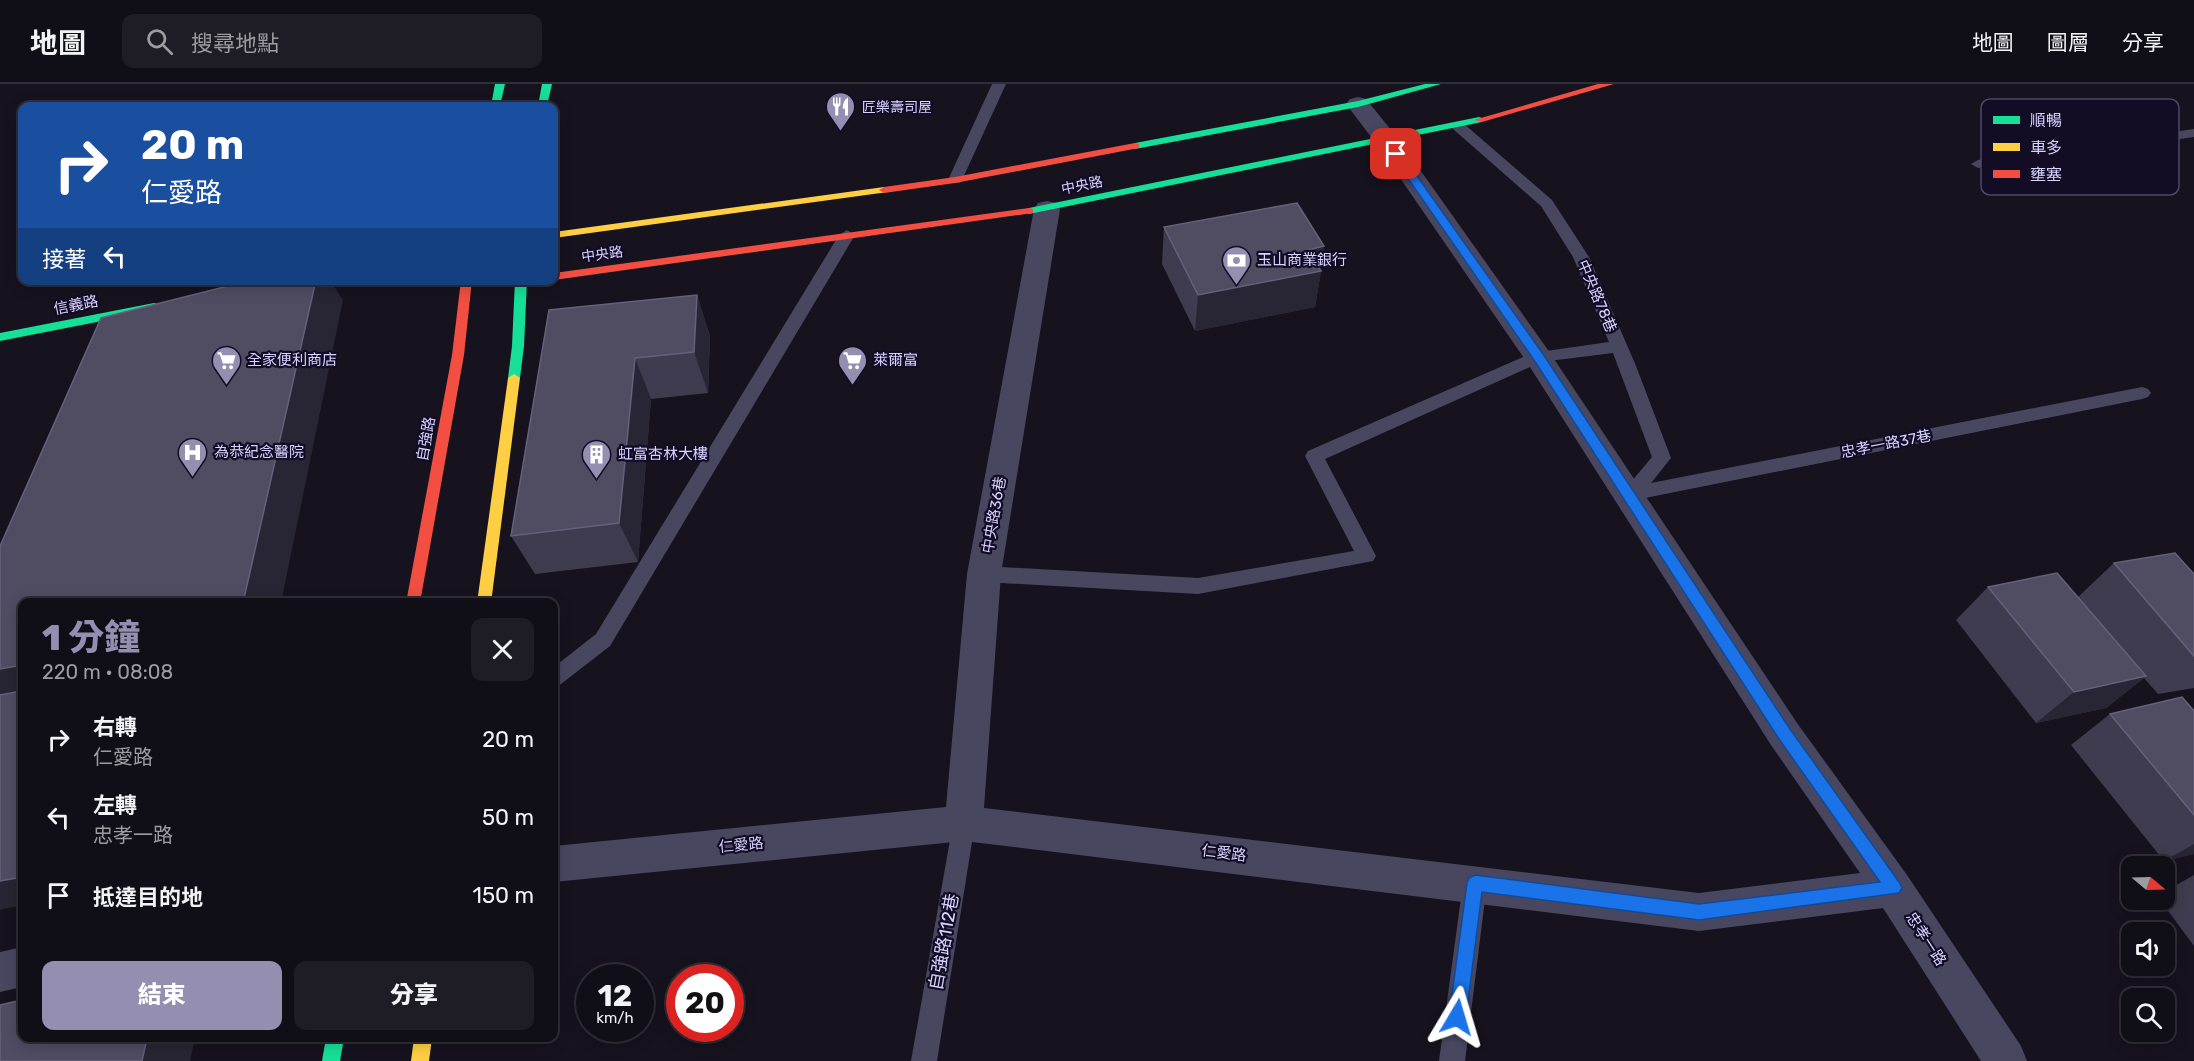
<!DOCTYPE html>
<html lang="zh-TW">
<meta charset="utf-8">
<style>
:root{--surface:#100e17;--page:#1e1c24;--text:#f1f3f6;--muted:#9c9ca1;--line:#302e36;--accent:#948fb1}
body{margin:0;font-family:Rubik,"Noto Sans TC",sans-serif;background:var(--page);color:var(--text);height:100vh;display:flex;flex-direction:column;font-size:22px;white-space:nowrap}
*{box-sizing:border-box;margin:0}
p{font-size:20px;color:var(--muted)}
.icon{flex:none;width:33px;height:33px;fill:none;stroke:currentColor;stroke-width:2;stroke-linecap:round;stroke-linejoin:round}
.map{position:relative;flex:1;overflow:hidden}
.side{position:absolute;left:18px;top:514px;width:540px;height:444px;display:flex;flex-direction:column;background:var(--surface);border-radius:12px;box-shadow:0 3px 15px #0003,0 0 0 2px var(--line)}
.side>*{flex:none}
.hud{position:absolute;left:18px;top:18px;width:540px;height:183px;border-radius:12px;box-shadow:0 3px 15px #0003,0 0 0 2px var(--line);background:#1a4fa0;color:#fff;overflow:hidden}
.needle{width:39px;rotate:109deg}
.tools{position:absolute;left:2121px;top:772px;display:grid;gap:12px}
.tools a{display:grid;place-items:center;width:54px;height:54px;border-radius:12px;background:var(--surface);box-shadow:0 3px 15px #0003,0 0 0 2px var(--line);font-size:30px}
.speed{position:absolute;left:576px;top:880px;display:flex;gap:12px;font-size:30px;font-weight:700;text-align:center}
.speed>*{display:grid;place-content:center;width:78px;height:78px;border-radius:50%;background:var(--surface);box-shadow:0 3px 15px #0003,0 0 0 2px var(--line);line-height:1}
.speed small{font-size:15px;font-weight:400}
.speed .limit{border:9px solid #d22;background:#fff;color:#111}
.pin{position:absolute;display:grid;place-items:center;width:51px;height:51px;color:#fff;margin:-26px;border-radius:12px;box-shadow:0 3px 9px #0006}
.me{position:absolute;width:66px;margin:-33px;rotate:7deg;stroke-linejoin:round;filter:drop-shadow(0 0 4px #0008)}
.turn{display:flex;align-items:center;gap:21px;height:126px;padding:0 24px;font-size:27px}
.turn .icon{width:78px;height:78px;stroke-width:2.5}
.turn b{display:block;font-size:42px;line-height:51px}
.then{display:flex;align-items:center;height:57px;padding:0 24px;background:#0003;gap:12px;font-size:22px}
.round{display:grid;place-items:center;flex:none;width:63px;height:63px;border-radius:12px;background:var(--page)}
.head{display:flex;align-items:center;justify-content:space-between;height:102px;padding:0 24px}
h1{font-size:36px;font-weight:800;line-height:45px;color:var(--accent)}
.action{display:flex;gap:12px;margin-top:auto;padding:12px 24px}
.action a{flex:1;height:69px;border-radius:12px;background:var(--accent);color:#fff;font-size:24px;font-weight:800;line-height:69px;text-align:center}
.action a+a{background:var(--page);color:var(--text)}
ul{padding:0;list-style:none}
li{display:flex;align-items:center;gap:18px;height:78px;padding:0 24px}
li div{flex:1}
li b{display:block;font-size:22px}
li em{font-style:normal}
header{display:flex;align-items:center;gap:36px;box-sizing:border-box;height:84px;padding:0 30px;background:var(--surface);border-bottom:2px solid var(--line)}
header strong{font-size:28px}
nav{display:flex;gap:33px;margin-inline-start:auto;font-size:21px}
.search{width:420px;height:54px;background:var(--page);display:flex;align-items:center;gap:15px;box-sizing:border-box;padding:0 21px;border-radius:12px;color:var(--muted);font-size:22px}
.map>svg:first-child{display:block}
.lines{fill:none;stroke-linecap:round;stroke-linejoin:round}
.lane{fill:#494760;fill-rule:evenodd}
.street{fill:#494760;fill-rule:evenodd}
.fast{fill:#16e098;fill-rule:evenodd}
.slow{fill:#ffcf43;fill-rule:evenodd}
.jam{fill:#f24e42;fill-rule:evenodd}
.wall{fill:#3f3c4f}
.shaded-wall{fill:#282534}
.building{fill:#504c62;stroke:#65617b;stroke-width:1.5}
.route{fill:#1a73e8;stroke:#114b97;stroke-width:1.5}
.labels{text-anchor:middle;stroke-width:4.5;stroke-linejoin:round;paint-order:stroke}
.far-poi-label{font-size:14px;fill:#d8d2ff;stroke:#120d25;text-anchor:start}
.far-street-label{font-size:14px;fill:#d8d2ff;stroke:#120d25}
.poi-label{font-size:15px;fill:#d8d2ff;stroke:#120d25;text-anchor:start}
.street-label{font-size:15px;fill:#d8d2ff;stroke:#120d25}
.near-street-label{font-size:18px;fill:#d8d2ff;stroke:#120d25}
.key{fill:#120d25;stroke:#4d4866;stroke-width:1.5}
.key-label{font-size:16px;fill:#d8d2ff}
</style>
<header>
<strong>地圖</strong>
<div class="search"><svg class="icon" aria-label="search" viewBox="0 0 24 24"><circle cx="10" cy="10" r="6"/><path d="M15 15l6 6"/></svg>搜尋地點</div>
<nav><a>地圖</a><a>圖層</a><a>分享</a></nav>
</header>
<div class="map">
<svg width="2194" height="977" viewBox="0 0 2194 977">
<rect width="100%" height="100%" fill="#16131f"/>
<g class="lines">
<g class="lane">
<polygon points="992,0 1006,0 962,96 960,99 950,99 948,96"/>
<polygon points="1458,38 1463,39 1552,116 1589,173 1636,282 1671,374 1651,399 2142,303 2148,305 2151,309 2148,313 2142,315 1630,417 1623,415 1621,410 1652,373 1613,269 1541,278 1325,375 1376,472 1373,477 1198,510 984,498 977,496 974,490 977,484 984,482 1198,494 1354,467 1305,372 1308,367 1532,269 1609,258 1573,173 1541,122 1453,45 1451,42"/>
<polygon points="2194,45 2194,53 1978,84 1971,80 1978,76"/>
<polygon points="847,146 855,151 610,562 561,600 554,603 554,583 596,550 839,151"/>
<polygon points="964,729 972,732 975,739 937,977 911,977 953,739 956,732"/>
<polygon points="1475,788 1483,791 1487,799 1465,977 1439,977 1463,799 1467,791"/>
</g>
<g class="street">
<polygon points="1358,13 1366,15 1396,52 1548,266 1797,639 1907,791 2021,962 2027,977 1981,977 1883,824 1699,847 964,757 554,798 554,762 946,723 967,490 1034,125 1038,119 1047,117 1056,119 1060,125 1001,490 984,724 1699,809 1860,789 1771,661 1528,280 1378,62 1346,20 1350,15"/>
<polygon points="22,863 22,903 0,908 0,868"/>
</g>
<g class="fast">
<polygon points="495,0 505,0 500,22 491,22"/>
<polygon points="542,0 552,0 547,22 538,22"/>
<polygon points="1425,0 1441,0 1358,23 1135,65 1130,62 1135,59 1358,17"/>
<polygon points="1479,33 1482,34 1482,38 1029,130 1024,127 1029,124"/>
<polygon points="515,196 527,196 524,262 520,294 514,298 508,294 512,262"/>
<polygon points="154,219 158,220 158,226 0,257 0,249"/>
<polygon points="326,954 344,954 340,977 322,977"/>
</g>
<g class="slow">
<polygon points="884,103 889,106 888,108 554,154 554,148"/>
<polygon points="514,290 520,294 491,519 477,519 508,294"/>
<polygon points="414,954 432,954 429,977 411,977"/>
</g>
<g class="jam">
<polygon points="1598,0 1614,0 1482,38 1474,36"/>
<polygon points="1135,59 1139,60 1139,64 955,99 884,109 879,106 884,103 955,93"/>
<polygon points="1029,124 1033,125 1033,129 554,196 554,189"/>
<polygon points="461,196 472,196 464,271 420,519 406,519 452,271"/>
</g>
</g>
<g class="wall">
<polygon points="1164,143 1324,162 1320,185 1321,187 1315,223 1195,247 1162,180"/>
<polygon points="697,211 710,252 708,309 651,315 638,478 535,490 511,452 549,226"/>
<polygon points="2114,479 2194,490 2194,604 2158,610 2144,594 2106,624 2036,639 1956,536 1988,503 2078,513"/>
<polygon points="2194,627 2194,770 2164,777 2071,661 2110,630"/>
<polygon points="2194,791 2194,862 2160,816 2164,816 2164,808"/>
</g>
<g class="shaded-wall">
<polygon points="1324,162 1319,187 1321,187 1315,223 1195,247 1198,211 1308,166"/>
<polygon points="316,196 330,196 343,216 281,519 243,519"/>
<polygon points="697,211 710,252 708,309 694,268"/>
<polygon points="635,274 651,315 638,478 619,439"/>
<polygon points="22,581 22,620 0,623 0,585"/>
<polygon points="2146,592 2106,624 2036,639 2074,608"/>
<polygon points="2194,760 2194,770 2164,777"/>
<polygon points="22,793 22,821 0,826 0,797"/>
<polygon points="147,954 195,954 190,977 142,977"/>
</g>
<g class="building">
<polygon points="1297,119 1324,162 1308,166 1321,187 1198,211 1164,143"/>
<polygon points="252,196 316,196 243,519 22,519 22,581 0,585 0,462 101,234"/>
<polygon points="697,211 694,268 635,274 619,439 511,452 549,226"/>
<polygon points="2175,469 2194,490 2194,572 2114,479"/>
<polygon points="2057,489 2146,592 2074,608 1988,503"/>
<polygon points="22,607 22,793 0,797 0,611"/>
<polygon points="2182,613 2194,627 2194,731 2110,630"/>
<polygon points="22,916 22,954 147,954 142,977 0,977 0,921"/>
</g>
<polygon class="route" points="1396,67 1400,68 1543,270 1790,645 1899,798 1902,804 1899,809 1699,836 1482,808 1466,933 1464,939 1457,941 1451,939 1449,933 1467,799 1469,794 1475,791 1699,820 1880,798 1779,655 1534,276 1391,70"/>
<defs>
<symbol id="restaurant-pin" viewBox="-11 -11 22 30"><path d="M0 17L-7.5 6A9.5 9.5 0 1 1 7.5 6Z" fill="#948fb1" stroke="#120d25"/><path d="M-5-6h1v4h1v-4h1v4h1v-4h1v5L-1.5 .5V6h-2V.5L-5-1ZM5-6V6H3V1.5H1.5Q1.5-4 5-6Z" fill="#fff"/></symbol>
<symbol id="bank-pin" viewBox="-11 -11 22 30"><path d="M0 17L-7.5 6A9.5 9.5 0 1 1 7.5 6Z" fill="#948fb1" stroke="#120d25"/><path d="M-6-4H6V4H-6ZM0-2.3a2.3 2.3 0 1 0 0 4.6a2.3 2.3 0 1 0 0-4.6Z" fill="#fff"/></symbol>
<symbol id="supermarket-pin" viewBox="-11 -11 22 30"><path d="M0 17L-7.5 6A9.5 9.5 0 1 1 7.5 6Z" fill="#948fb1" stroke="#120d25"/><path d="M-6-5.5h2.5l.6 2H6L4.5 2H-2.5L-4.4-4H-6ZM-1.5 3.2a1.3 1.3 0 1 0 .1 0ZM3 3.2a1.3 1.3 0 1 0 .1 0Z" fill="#fff"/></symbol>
<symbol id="hospital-pin" viewBox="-11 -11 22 30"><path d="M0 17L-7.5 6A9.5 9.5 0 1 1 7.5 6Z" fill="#948fb1" stroke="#120d25"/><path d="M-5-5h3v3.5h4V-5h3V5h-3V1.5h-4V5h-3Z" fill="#fff"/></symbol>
<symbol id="building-pin" viewBox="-11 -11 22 30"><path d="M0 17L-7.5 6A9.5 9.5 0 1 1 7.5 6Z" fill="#948fb1" stroke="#120d25"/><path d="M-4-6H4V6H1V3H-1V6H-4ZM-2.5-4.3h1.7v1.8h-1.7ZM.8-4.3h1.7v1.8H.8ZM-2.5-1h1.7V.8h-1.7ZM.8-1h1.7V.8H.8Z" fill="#fff"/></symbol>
</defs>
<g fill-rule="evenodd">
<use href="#restaurant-pin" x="824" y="6" width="33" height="45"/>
<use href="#bank-pin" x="1220" y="160" width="33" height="45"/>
<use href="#supermarket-pin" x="210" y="260" width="33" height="45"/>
<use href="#supermarket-pin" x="836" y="260" width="33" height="45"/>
<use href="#hospital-pin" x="176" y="352" width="33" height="45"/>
<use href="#building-pin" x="580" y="354" width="33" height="45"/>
</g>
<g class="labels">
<g class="far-poi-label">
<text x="862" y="28">匠樂壽司屋</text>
</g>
<g class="far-street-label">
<text transform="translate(1082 101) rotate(-11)" y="5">中央路</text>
<text transform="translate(602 170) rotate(-8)" y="5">中央路</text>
</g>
<g class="poi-label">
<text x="1257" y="181">玉山商業銀行</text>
<text x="247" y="281">全家便利商店</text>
<text x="873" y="281">萊爾富</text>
<text x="214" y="373">為恭紀念醫院</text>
<text x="618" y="375">虹富杏林大樓</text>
</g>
<g class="street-label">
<text transform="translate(1597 212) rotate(67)" y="5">中央路78巷</text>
<text transform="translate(76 221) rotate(-11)" y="5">信義路</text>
<text transform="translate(426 355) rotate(-80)" y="5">自強路</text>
<text transform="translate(1886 360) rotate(-11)" y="5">忠孝一路37巷</text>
<text transform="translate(994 431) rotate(-80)" y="5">中央路36巷</text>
<text transform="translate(741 761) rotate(-6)" y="5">仁愛路</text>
<text transform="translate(1224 769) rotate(7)" y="5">仁愛路</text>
<text transform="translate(1926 855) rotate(57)" y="5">忠孝一路</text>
</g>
<g class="near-street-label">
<text transform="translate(944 858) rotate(-80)" y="6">自強路112巷</text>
</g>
</g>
<rect x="1981" y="15" width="198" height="96" rx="9" class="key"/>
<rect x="1993" y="32" width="27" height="8" fill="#16e098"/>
<rect x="1993" y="59" width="27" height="8" fill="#ffcf43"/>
<rect x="1993" y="86" width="27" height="8" fill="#f24e42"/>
<g class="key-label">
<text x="2030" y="42">順暢</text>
<text x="2030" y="69">車多</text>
<text x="2030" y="96">壅塞</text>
</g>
</svg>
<div class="tools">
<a><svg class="needle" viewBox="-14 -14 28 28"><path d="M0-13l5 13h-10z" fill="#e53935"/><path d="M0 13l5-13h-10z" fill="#9c9ca1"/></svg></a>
<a><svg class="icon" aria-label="sound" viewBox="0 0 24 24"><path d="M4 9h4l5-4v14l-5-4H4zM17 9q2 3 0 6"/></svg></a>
<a><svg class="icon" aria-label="search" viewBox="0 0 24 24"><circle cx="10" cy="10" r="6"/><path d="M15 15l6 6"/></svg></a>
</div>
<div class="speed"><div>12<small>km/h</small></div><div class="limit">20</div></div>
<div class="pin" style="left:1396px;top:70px;background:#d93025"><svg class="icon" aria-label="arrive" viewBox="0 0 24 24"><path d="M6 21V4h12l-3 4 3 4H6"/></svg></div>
<svg class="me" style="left:1457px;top:933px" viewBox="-20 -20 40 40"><path d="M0-17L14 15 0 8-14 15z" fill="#1a73e8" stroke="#fff" stroke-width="4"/></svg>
<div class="hud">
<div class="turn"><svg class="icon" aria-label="right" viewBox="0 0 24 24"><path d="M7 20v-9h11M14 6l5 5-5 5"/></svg><div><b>20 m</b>仁愛路</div></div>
<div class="then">接著<svg class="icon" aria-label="left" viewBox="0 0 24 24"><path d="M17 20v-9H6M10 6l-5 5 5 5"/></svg></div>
</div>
<section class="side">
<div class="head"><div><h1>1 分鐘</h1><p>220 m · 08:08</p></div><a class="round"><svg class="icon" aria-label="close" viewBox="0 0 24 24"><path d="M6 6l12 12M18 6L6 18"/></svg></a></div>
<ul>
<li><svg class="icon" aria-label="right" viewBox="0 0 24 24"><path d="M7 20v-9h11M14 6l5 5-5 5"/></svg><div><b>右轉</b><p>仁愛路</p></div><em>20 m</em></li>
<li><svg class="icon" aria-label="left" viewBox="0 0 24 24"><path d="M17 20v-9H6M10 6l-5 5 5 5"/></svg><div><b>左轉</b><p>忠孝一路</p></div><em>50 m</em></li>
<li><svg class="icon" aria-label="arrive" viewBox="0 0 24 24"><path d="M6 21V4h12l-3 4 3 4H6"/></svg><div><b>抵達目的地</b></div><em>150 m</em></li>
</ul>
<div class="action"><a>結束</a><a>分享</a></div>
</section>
</div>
